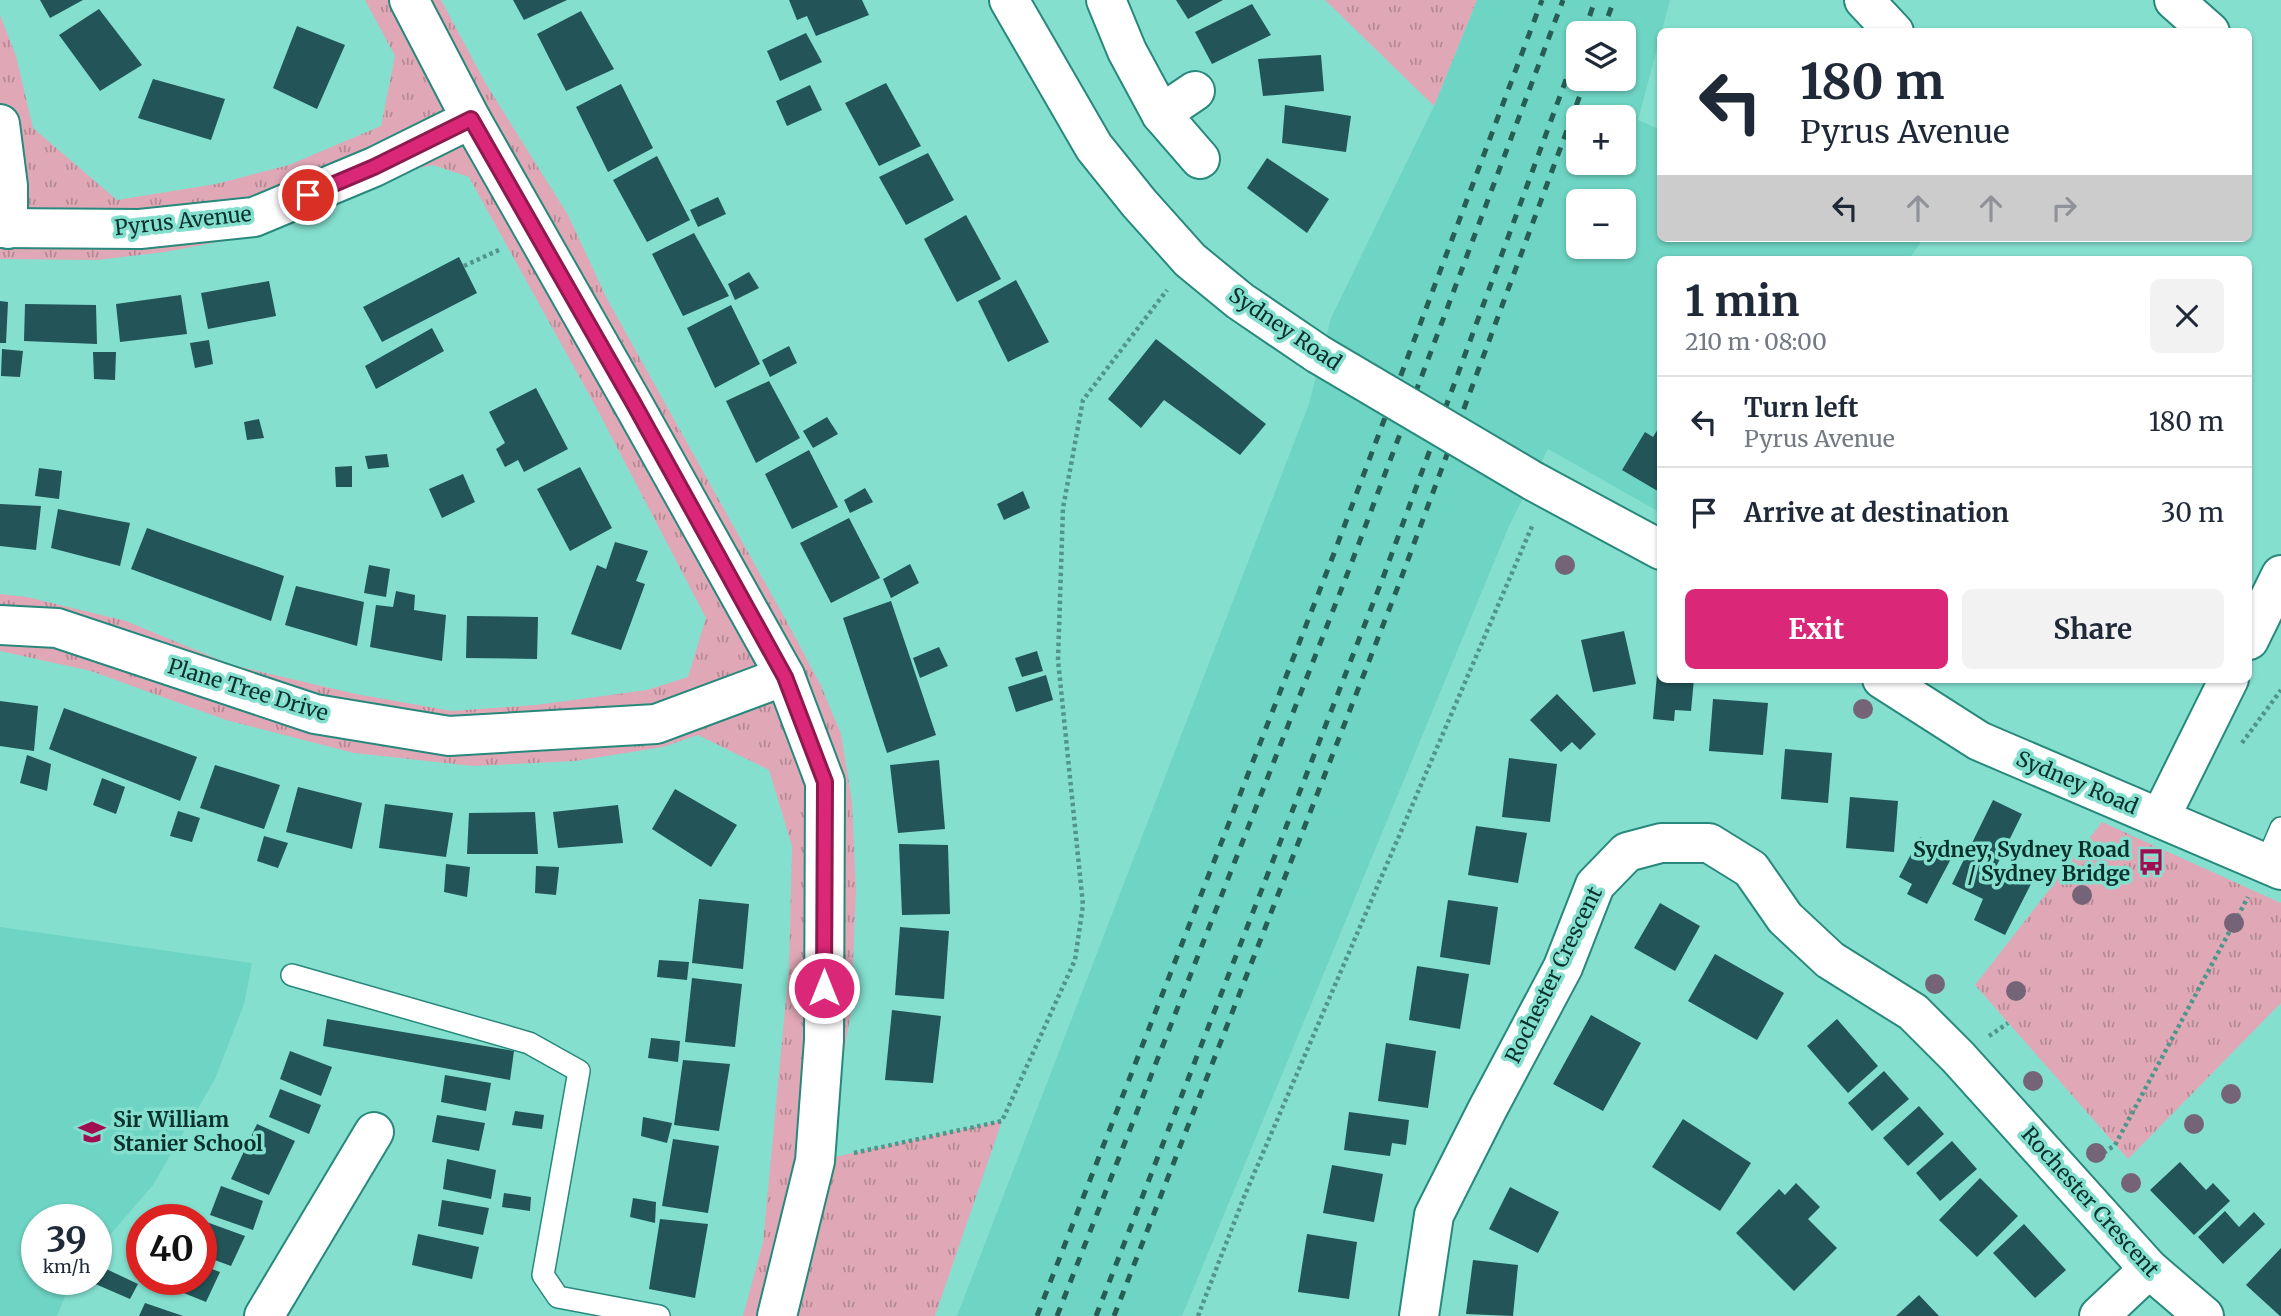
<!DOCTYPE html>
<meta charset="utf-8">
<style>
:root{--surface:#fff;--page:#f2f2f3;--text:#1f2937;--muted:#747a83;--line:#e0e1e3;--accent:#db2777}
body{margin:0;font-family:Merriweather,serif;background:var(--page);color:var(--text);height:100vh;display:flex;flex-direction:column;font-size:26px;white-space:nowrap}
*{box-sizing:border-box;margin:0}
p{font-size:23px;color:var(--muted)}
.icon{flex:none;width:38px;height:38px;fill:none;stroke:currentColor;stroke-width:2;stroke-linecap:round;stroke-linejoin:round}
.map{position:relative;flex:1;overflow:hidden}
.panel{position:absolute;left:1657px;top:256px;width:595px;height:427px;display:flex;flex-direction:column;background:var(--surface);border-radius:10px;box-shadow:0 2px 5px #0004}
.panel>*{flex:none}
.hud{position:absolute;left:1657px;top:28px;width:595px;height:214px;border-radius:10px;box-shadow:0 2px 5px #0004;background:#fff;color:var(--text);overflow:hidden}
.fabs{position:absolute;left:1566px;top:21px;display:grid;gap:14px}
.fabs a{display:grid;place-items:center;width:70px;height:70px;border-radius:10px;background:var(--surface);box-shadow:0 2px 5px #0004;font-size:35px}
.speed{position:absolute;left:21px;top:1204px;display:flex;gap:14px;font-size:35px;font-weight:700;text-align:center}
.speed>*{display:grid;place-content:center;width:91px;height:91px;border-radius:50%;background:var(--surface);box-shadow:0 2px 5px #0004;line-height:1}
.speed small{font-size:18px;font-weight:400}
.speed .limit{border:10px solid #d22;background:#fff;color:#111}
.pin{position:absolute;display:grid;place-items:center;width:60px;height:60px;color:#fff;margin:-30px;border:4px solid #fff;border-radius:50%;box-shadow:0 2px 7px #0007}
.me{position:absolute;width:77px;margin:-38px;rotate:0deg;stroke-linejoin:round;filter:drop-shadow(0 0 5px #0008)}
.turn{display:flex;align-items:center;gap:24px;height:147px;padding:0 28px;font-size:32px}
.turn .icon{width:91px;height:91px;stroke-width:2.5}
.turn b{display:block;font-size:49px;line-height:60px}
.lanes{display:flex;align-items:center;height:66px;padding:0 28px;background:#0003;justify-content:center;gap:35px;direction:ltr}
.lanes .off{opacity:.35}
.round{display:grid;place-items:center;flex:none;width:74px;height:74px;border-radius:10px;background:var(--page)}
.head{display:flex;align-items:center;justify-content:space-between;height:119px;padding:0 28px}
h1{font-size:42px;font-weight:700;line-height:52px}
.action{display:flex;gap:14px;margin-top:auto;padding:14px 28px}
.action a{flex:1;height:80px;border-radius:10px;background:var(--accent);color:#fff;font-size:28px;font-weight:700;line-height:80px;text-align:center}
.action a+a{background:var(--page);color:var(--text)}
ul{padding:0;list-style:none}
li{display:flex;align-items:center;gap:21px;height:91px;padding:0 28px;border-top:2px solid var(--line)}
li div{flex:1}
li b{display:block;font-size:26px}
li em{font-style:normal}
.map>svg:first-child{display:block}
.built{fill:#6ed4c3;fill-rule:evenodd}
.grass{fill:url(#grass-tufts)}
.building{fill:#225458}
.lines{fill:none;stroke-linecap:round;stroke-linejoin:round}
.lane-casing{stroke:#27887b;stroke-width:24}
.street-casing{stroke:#27887b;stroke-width:42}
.secondary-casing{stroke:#27887b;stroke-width:42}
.path{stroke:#50958a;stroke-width:4.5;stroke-dasharray:3.5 3.5;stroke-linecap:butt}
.lane{stroke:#fff;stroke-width:21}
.street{stroke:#fff;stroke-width:38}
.secondary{stroke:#fff;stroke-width:38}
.rail{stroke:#285d55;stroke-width:5;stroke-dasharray:9 9;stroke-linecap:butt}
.secondary-bridge-casing{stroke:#27887b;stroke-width:42;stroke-linecap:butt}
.secondary-bridge{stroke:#fff;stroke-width:38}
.tree{fill:#756478}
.route-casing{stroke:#8e194d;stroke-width:18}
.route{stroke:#db2777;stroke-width:12}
.labels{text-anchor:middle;stroke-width:7;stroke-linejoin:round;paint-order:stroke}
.street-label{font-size:21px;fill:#09312c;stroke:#84dfcf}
.poi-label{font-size:21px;font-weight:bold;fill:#09312c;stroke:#84dfcf;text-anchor:end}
</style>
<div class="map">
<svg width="2281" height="1316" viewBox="0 0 2281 1316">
<defs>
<pattern id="grass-tufts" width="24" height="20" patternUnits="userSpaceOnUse" patternTransform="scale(1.75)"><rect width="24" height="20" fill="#e0a8b6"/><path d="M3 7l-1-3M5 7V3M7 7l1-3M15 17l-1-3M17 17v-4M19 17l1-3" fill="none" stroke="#b48994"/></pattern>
</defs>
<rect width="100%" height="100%" fill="#84dfcf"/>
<g class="built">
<path d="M 1477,0 L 1670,0 L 1638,120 L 1661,130 L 1661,238 L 1924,238 L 1909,259 L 1661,259 L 1661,513 L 1548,449 L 1509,526 L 1182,1316 L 957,1316 L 1309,404 L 1331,318 L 1434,106 ZM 1578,33 L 1624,33 L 1624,79 L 1578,79 ZM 1578,117 L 1624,117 L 1624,163 L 1578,163 ZM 1578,201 L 1624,201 L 1624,247 L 1578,247 Z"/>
<polygon points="0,927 252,963 244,1004 215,1079 153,1185 96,1251 96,1220 37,1220 37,1279 72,1279 57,1316 0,1316"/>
</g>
<g class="grass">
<polygon points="365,0 441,0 486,84 568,215 607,299 793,633 821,686 841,734 852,802 856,891 851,1012 840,1077 816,1161 1002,1121 935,1316 743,1316 763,1242 789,967 792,846 769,770 698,735 663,747 575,761 473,766 354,753 226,720 91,671 0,651 0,594 27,597 126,621 232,665 356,694 452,711 536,705 647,690 688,677 706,618 596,407 469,177 433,165 414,169 239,238 165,252 97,260 0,259 0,15 16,56 33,128 117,200 216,184 289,165 381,126 395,56"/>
<polygon points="1325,0 1477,0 1434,106"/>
<polygon points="2102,822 2281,903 2281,1003 2128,1159 1975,985"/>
</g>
<g class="building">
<polygon points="40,0 83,0 50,18"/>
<polygon points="513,0 567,0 524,20"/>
<polygon points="789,0 862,0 869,15 816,36 807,16 797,20"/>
<polygon points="1176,0 1223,0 1188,19"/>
<polygon points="1252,4 1271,35 1212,64 1195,32"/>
<polygon points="99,9 142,65 100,91 59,35"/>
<polygon points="581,11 614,69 566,91 537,34"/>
<polygon points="297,26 345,45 317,109 273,88"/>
<polygon points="806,33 822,62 780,81 767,51"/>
<polygon points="1321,55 1324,91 1263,96 1258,59"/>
<polygon points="153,79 225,99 211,140 138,118"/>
<polygon points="886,83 921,146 879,166 845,103"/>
<polygon points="621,84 653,148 608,172 576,107"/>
<polygon points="810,85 822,110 787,126 776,101"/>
<polygon points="1285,105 1351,116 1346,152 1282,143"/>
<polygon points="928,153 954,200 906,225 879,177"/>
<polygon points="657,156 690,220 647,242 613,180"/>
<polygon points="1267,158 1329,199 1307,233 1247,188"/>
<polygon points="718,197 726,214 698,227 690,210"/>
<polygon points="966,215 1001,279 957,302 924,239"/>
<polygon points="694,233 729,296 683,316 652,254"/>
<polygon points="459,257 477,293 382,342 363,307"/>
<polygon points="749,272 759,288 735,300 728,284"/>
<polygon points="1016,280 1049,342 1008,362 978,301"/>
<polygon points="269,281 276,316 208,329 201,293"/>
<polygon points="181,295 187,334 120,342 116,304"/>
<polygon points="0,301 8,302 6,343 0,343"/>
<polygon points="25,304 96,305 97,344 24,341"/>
<polygon points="731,305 760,364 715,388 687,328"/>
<polygon points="432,328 444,351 376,389 365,366"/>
<polygon points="1156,339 1266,424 1240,455 1164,400 1141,428 1108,399"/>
<polygon points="209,340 213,364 195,368 190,343"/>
<polygon points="789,346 797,363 770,377 762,360"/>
<polygon points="2,349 23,351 20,377 1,376"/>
<polygon points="93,352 116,352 115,380 94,379"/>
<polygon points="769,381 800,438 756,463 726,401"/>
<polygon points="536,388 568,449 524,472 518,460 505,467 496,449 505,443 489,412"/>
<polygon points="827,417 838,434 813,448 803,431"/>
<polygon points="259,419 264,438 247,440 244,422"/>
<polygon points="1661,424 1661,493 1622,470 1645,432 1653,437"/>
<polygon points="809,450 838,507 792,529 765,474"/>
<polygon points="387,454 389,467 368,469 365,456"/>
<polygon points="352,466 352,487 336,487 335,467"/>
<polygon points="580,467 612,528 570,551 537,489"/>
<polygon points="39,468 62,471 59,499 35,496"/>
<polygon points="463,474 475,502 442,518 429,489"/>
<polygon points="865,488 873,502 850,513 844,500"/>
<polygon points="1023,491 1030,508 1004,520 997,504"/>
<polygon points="0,504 41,506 36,550 0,546"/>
<polygon points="58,509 130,523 120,566 51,548"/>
<polygon points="849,518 880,578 831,603 800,543"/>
<polygon points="147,528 284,576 271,621 131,569"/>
<polygon points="615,542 648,551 636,581 645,584 621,650 571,634 597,565 606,569"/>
<polygon points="910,564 919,583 891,598 883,579"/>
<polygon points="369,565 390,569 386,597 364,593"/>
<polygon points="296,586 364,602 357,646 285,625"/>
<polygon points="396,591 415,595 414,610 446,615 442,661 370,647 376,605 393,607"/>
<polygon points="891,601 936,735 887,753 843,618"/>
<polygon points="467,616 538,617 537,659 466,658"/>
<polygon points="1624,631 1636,684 1593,692 1581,640"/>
<polygon points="939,647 948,666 920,678 913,658"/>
<polygon points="1037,651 1043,671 1022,677 1015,658"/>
<polygon points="1658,663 1661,663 1661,679 1694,679 1691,711 1675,710 1674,721 1653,719"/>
<polygon points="1046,675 1053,700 1016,712 1008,687"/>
<polygon points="1557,694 1596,734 1580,750 1572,742 1561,752 1530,720"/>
<polygon points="1713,699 1768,703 1763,755 1709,751"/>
<polygon points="0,701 38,706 34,751 0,746"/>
<polygon points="64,708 197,757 180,801 49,749"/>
<polygon points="1785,749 1832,753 1828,803 1781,799"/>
<polygon points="27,755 51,764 47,791 20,783"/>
<polygon points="1509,758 1557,764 1550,822 1502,817"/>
<polygon points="939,760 945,829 898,833 890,765"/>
<polygon points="215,765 280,785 264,829 200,808"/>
<polygon points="102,778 125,787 116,814 93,805"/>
<polygon points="298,787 362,803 352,849 286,832"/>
<polygon points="675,789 737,825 711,867 652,829"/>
<polygon points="1850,797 1898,801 1894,852 1846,848"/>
<polygon points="1993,800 2022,814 1996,867 2031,884 2005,935 1974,920 1983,899 1952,884"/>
<polygon points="385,804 453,813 446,857 379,848"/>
<polygon points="618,805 623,843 558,848 553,812"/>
<polygon points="178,811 200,818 192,842 170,836"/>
<polygon points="535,812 538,854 467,854 469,813"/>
<polygon points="1476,826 1527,833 1518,883 1468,875"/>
<polygon points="264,836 288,843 278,868 257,861"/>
<polygon points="1920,837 1953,855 1927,904 1907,894 1912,884 1899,877"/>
<polygon points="899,844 948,845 950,914 902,915"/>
<polygon points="446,864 470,867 467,897 444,892"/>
<polygon points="536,866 559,867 556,895 535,893"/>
<polygon points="699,899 749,904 743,969 692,963"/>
<polygon points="1448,900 1498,907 1490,965 1440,957"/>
<polygon points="1660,903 1700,926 1675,971 1634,948"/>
<polygon points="900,927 949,931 944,999 895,995"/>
<polygon points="1715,954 1784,993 1757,1040 1688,1001"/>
<polygon points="659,960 689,962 687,980 657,977"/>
<polygon points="1417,966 1469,974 1460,1029 1409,1020"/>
<polygon points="692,978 742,984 735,1047 685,1042"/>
<polygon points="892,1010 941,1016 933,1083 885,1080"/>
<polygon points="1591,1015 1641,1043 1603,1111 1553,1084"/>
<polygon points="327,1019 514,1051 510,1080 323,1046"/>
<polygon points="1837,1019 1878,1066 1848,1093 1807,1046"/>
<polygon points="651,1038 680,1041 678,1062 648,1058"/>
<polygon points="1386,1043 1436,1051 1428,1108 1378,1101"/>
<polygon points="290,1051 332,1067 321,1096 280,1079"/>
<polygon points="683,1060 730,1064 719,1131 674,1125"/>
<polygon points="1884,1071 1909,1099 1872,1131 1848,1103"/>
<polygon points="445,1075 491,1083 486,1111 441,1102"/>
<polygon points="280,1089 321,1105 309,1134 269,1117"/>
<polygon points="1919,1106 1944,1134 1908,1166 1883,1138"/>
<polygon points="515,1111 544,1115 542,1129 512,1125"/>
<polygon points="1349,1112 1409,1120 1406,1145 1392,1143 1390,1156 1344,1150"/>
<polygon points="437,1115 485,1123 479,1151 432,1142"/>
<polygon points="643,1117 672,1123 667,1143 641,1136"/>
<polygon points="1683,1119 1751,1163 1720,1211 1652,1167"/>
<polygon points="257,1124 295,1141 269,1195 231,1179"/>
<polygon points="673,1139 719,1146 708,1213 662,1206"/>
<polygon points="1952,1141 1977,1169 1940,1201 1916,1173"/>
<polygon points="447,1159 496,1170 491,1199 443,1189"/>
<polygon points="2180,1162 2206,1190 2213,1183 2230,1201 2194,1235 2150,1190"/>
<polygon points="1332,1165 1383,1174 1374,1222 1323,1213"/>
<polygon points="1980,1178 2018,1216 1977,1257 1939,1220"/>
<polygon points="1796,1183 1820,1207 1808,1219 1837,1248 1794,1291 1736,1233 1779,1189 1785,1195"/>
<polygon points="221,1186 263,1201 253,1230 210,1215"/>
<polygon points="1510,1187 1559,1212 1538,1253 1489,1229"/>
<polygon points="504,1193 531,1197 530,1211 502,1207"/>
<polygon points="633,1198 656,1202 655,1223 630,1217"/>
<polygon points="442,1200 489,1208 483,1235 438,1226"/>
<polygon points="2225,1211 2239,1227 2254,1212 2265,1224 2223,1264 2198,1237"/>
<polygon points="660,1219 708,1224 695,1298 649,1289"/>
<polygon points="201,1220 245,1236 231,1266 201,1255"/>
<polygon points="2024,1224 2066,1270 2035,1298 1993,1253"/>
<polygon points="418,1234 479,1247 472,1279 412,1265"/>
<polygon points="1307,1234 1357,1242 1349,1299 1298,1292"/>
<polygon points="2281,1248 2281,1316 2280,1316 2246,1285"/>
<polygon points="1473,1260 1518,1265 1513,1316 1466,1314"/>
<polygon points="201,1265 220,1272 206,1302 164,1285 166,1279 201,1279"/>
<polygon points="102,1267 138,1284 130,1299 93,1283"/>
<polygon points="1919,1295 1939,1316 1896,1316"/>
<polygon points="145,1303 183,1316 139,1316"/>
</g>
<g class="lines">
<defs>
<g id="lane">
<polyline points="2266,863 2281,828"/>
<polyline points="292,975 529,1043 579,1071 543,1275 558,1297 659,1316"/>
</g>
<g id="street">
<polyline points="1106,0 1127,51 1161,114 1200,159"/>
<polyline points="1864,0 1894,32"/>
<polyline points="2174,0 2210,32"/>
<polyline points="1161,114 1195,91"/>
<polyline points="0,124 8,186 8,229"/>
<polyline points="0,228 140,229 254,217 374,167 471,119"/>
<polyline points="0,625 57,628 315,714 449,736 656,724 785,676"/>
<polyline points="2249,640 2281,575"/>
<polyline points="2160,818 2229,679"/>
<polyline points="264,1316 374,1132"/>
<polyline points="1419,1316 1434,1215 1487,1110 1563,967 1595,885 1627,852 1661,843 1709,843 1751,869 1785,918 1830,960 1913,1012 1958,1057 2149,1269 2204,1316"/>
<polyline points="2099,1316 2149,1269"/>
</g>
<g id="secondary">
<polyline points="409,0 471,119 633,404 785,676 825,782 824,1040 815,1161 777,1316"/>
<polyline points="1009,0 1094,147 1139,203 1190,260 1240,301 1318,354"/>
<polyline points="1533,481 1661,550"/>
<polyline points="1882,679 1979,741 2281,870"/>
</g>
</defs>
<use href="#lane" class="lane-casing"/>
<use href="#street" class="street-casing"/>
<use href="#secondary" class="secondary-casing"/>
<g class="path">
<polyline points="464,266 501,249"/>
<polyline points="2242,743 2281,690"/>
<polyline points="1989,1036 2008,1023"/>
<polyline points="854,1153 1002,1121 1075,960 1083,905 1058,660 1063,508 1083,400 1167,290"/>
<polyline points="2098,1157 2115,1145 2248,897"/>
<polyline points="1198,1316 1244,1197 1533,524"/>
</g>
<use href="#lane" class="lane"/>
<use href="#street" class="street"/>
<use href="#secondary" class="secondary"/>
<g class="rail">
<polyline points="1584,33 1595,0"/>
<polyline points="1602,33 1614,0"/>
<polyline points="1037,1316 1333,556 1542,0"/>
<polyline points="1057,1316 1350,567 1563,0"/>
<polyline points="1096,1316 1384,575 1578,47"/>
<polyline points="1114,1316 1399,584 1586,79"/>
</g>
<defs>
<polyline id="secondary-bridge" points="1318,354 1533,481"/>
</defs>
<use href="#secondary-bridge" class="secondary-bridge-casing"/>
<use href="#secondary-bridge" class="secondary-bridge"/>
</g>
<g class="tree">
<circle cx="1565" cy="565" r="10"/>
<circle cx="1863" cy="709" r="10"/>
<circle cx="2082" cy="895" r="10"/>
<circle cx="2234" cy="923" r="10"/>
<circle cx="1935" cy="984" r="10"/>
<circle cx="2016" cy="991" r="10"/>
<circle cx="2033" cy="1081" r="10"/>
<circle cx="2231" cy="1094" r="10"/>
<circle cx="2194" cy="1124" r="10"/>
<circle cx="2096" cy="1153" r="10"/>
<circle cx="2131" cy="1183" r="10"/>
</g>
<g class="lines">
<defs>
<polyline id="route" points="308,195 374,167 471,119 634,404 785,677 825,782 824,988"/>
</defs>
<use href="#route" class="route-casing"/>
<use href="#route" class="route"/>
</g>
<defs>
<symbol id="bus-bare" viewBox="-9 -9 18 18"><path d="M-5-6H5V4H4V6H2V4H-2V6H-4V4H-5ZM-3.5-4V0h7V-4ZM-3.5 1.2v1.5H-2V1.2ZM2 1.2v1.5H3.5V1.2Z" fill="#a10d51" stroke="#84dfcf" stroke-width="2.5" paint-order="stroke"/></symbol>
<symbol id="school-bare" viewBox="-9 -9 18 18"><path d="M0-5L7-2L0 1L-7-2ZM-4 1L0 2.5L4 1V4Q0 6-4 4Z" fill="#a10d51" stroke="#84dfcf" stroke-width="2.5" paint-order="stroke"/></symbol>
</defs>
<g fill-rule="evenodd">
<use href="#bus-bare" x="2132" y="843" width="38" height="38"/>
<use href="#school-bare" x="73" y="1113" width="38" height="38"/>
</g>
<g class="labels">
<g class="street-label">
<text transform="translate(183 221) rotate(-6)" y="7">Pyrus Avenue</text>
<text transform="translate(1285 329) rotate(34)" y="7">Sydney Road</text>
<text transform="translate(248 690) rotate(17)" y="7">Plane Tree Drive</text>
<text transform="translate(2077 783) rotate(23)" y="7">Sydney Road</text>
<text transform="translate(1554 975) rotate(-64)" y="7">Rochester Crescent</text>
<text transform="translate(2090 1202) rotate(48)" y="7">Rochester Crescent</text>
</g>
<g class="poi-label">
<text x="2130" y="857">Sydney, Sydney Road<tspan x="2130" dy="24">/ Sydney Bridge</tspan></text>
<text x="113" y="1127" text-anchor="start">Sir William<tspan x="113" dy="24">Stanier School</tspan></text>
</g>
</g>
</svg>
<div class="fabs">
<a><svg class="icon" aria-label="layers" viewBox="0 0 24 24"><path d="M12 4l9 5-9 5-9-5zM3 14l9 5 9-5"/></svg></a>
<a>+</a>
<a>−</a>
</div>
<div class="speed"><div>39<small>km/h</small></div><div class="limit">40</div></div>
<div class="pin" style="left:308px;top:195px;background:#d93025"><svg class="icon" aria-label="arrive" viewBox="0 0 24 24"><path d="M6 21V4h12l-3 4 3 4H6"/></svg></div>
<svg class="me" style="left:824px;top:988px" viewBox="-20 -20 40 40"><circle r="17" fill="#db2777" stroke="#fff" stroke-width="3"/><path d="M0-11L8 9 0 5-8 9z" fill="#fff"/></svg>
<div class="hud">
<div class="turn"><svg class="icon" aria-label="left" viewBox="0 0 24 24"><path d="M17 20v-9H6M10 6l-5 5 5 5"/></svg><div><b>180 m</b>Pyrus Avenue</div></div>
<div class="lanes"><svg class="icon" aria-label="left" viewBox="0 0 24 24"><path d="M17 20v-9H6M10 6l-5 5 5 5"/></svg><svg class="icon off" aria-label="ahead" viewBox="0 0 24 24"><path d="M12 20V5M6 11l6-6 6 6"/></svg><svg class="icon off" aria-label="ahead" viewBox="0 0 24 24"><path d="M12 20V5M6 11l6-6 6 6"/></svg><svg class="icon off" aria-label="right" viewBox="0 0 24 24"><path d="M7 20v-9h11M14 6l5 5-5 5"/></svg></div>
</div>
<section class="panel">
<div class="head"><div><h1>1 min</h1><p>210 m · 08:00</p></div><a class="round"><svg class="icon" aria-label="close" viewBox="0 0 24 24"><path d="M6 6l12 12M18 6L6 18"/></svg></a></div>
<ul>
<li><svg class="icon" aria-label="left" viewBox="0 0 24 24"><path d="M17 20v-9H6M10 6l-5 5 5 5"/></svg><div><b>Turn left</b><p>Pyrus Avenue</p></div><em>180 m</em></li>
<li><svg class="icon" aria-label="arrive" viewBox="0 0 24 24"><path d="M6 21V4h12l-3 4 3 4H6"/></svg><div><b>Arrive at destination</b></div><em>30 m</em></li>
</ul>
<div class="action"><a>Exit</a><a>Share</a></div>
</section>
</div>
